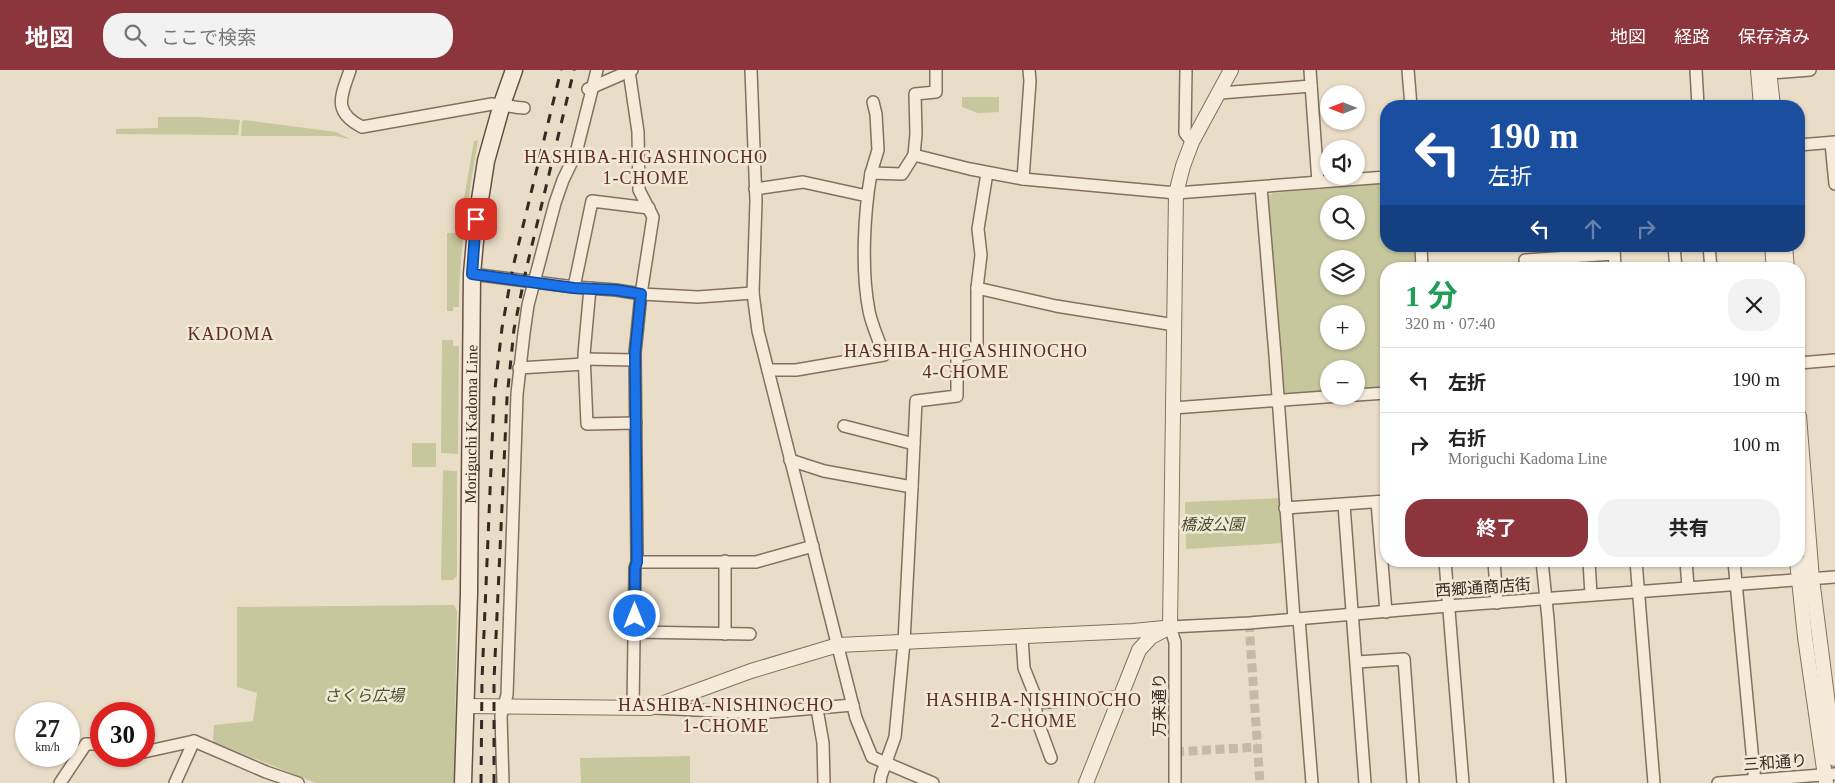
<!DOCTYPE html>
<html lang="ja">
<meta charset="utf-8">
<style>
:root{--surface:#fff;--page:#f2f2f2;--text:#222;--muted:#767676;--line:#e0e0e0;--accent:#8d353d}
body{margin:0;font-family:"Times New Roman","Noto Sans JP",serif;background:var(--page);color:var(--text);height:100vh;display:flex;flex-direction:column;font-size:19px;white-space:nowrap}
*{box-sizing:border-box;margin:0}
p{font-size:16px;color:var(--muted)}
.icon{flex:none;width:28px;height:28px;fill:none;stroke:currentColor;stroke-width:2;stroke-linecap:round;stroke-linejoin:round}
.map{position:relative;flex:1;overflow:hidden}
.sheet{position:absolute;left:1380px;top:192px;width:425px;height:305px;display:flex;flex-direction:column;background:var(--surface);border-radius:20px;box-shadow:0 1px 4px #0004}
.sheet>*{flex:none}
.guide{position:absolute;left:1380px;top:30px;width:425px;height:152px;border-radius:20px;box-shadow:0 1px 4px #0004;background:#1a4fa0;color:#fff;overflow:hidden}
.needle{width:32px;rotate:270deg}
.controls{position:absolute;left:1320px;top:15px;display:grid;gap:10px}
.controls a{display:grid;place-items:center;width:45px;height:45px;border-radius:50%;background:var(--surface);box-shadow:0 1px 4px #0004;font-size:25px}
.speed{position:absolute;left:15px;top:632px;display:flex;gap:10px;font-size:25px;font-weight:700;text-align:center}
.speed>*{display:grid;place-content:center;width:65px;height:65px;border-radius:50%;background:var(--surface);box-shadow:0 1px 4px #0004;line-height:1}
.speed small{font-size:12px;font-weight:400}
.speed .limit{border:8px solid #d22;background:#fff;color:#111}
.pin{position:absolute;display:grid;place-items:center;width:42px;height:42px;color:#fff;margin:-21px;border-radius:10px;box-shadow:0 2px 8px #0006}
.me{position:absolute;width:55px;margin:-28px;rotate:0deg;stroke-linejoin:round;filter:drop-shadow(0 0 4px #0008)}
.turn{display:flex;align-items:center;gap:18px;height:105px;padding:0 25px;font-size:22px}
.turn .icon{width:65px;height:65px;stroke-width:2.5}
.turn b{display:block;font-size:35px;line-height:42px}
.lanes{display:flex;align-items:center;height:48px;padding:0 25px;background:#0003;justify-content:center;gap:25px;direction:ltr}
.lanes .off{opacity:.35}
.round{display:grid;place-items:center;flex:none;width:52px;height:52px;border-radius:20px;background:var(--page)}
.summary{display:flex;align-items:center;justify-content:space-between;height:85px;padding:0 25px}
h1{font-size:30px;font-weight:700;line-height:38px;color:#1e9e55}
.button{display:flex;gap:10px;margin-top:auto;padding:10px 25px}
.button a{flex:1;height:58px;border-radius:20px;background:var(--accent);color:#fff;font-size:20px;font-weight:700;line-height:58px;text-align:center}
.button a+a{background:var(--page);color:var(--text)}
ul{padding:0;list-style:none}
li{display:flex;align-items:center;gap:15px;height:65px;padding:0 25px;border-top:1px solid var(--line)}
li div{flex:1}
li b{display:block;font-size:19px}
li em{font-style:normal}
header{display:flex;align-items:center;gap:30px;box-sizing:border-box;height:70px;padding:0 25px;background:var(--accent);color:#fff}
header strong{font-size:24px}
nav{display:flex;gap:28px;margin-inline-start:auto;font-size:18px}
.search{width:350px;height:45px;background:var(--page);display:flex;align-items:center;gap:12px;box-sizing:border-box;padding:0 18px;border-radius:20px;color:var(--muted);font-size:19px}
.map>svg:first-child{display:block}
.green{fill:#c6c79d;fill-rule:evenodd}
.lines{fill:none;stroke-linecap:round;stroke-linejoin:round}
.pedestrian-tunnel{stroke:#c6b9a7;stroke-width:9;stroke-dasharray:9 4.5;stroke-linecap:butt}
.minor-casing{stroke:#84705f;stroke-width:14}
.tertiary-casing{stroke:#84705f;stroke-width:16}
.secondary-casing{stroke:#665142;stroke-width:19}
.minor{stroke:#f6ebdb;stroke-width:11}
.tertiary{stroke:#f6ebdb;stroke-width:14}
.secondary{stroke:#f6ebdb;stroke-width:16}
.rail{stroke:#362921;stroke-width:3;stroke-dasharray:9 9;stroke-linecap:butt}
.route-casing{stroke:#114b97;stroke-width:12}
.route{stroke:#1a73e8;stroke-width:9}
.labels{text-anchor:middle;stroke-width:5;stroke-linejoin:round;paint-order:stroke}
.street-label{font-size:16px;fill:#362921;stroke:#f2e8d7}
.park-label{font-size:16px;font-style:italic;fill:#4a512a;stroke:#f2e8d7}
.neighbourhood-label{font-size:18px;letter-spacing:1px;fill:#5e2c25;stroke:#f2e8d7}
</style>
<header>
<strong>地図</strong>
<div class="search"><svg class="icon" aria-label="search" viewBox="0 0 24 24"><circle cx="10" cy="10" r="6"/><path d="M15 15l6 6"/></svg>ここで検索</div>
<nav><a>地図</a><a>経路</a><a>保存済み</a></nav>
</header>
<div class="map">
<svg width="1835" height="713" viewBox="0 0 1835 713">
<rect width="100%" height="100%" fill="#eaddc8"/>
<g class="green">
<polygon points="962,27 999,27 999,42 978,43 962,37"/>
<polygon points="158,47 199,47 240,50 238,65 116,64 116,59 158,58"/>
<polygon points="245,50 336,62 350,69 334,66 241,66 242,51"/>
<path d="M 478,70 C 469,125 459,180 459,237 L 453,237 L 453,241 L 447,241 L 447,163 L 458,163 L 474,71 Z"/>
<path d="M 1386,113 L 1386,176 L 1414,176 L 1415,199 L 1386,199 L 1386,318 L 1356,320 L 1356,299 L 1329,299 L 1329,322 L 1289,326 L 1283,322 L 1267,127 L 1273,123 ZM 1329,134 L 1356,134 L 1356,161 L 1329,161 ZM 1329,189 L 1356,189 L 1356,216 L 1329,216 ZM 1329,244 L 1356,244 L 1356,271 L 1329,271 Z"/>
<polygon points="1586,191 1586,199 1525,199 1525,195"/>
<polygon points="443,270 453,270 453,276 459,276 458,384 441,383 442,271"/>
<rect x="412" y="373" width="24" height="24"/>
<polygon points="443,400 457,401 457,506 453,510 441,510"/>
<polygon points="1281,428 1284,473 1186,479 1185,432"/>
<polygon points="454,535 457,541 454,713 316,713 213,672 214,655 253,651 257,623 237,617 237,537"/>
<polygon points="690,686 690,713 581,713 580,688"/>
</g>
<g class="lines">
<g class="pedestrian-tunnel">
<polyline points="1249,553 1260,713"/>
<polyline points="1175,682 1257,677"/>
</g>
<defs>
<g id="minor">
<path d="M 350,0 C 342,25 331,41 362,57 L 492,34 C 503,34 513,38 524,38"/>
<polyline points="751,0 756,131 753,223 758,261 856,648 872,687 933,713"/>
<polyline points="1186,0 1185,63 1192,72"/>
<polyline points="1310,0 1318,112"/>
<polyline points="1408,0 1411,36"/>
<polyline points="1696,0 1698,36"/>
<polyline points="629,1 638,62 639,120 653,147 641,224 635,283 637,492 635,498 633,638"/>
<polyline points="1770,3 1810,0"/>
<polyline points="588,19 632,0"/>
<polyline points="1220,23 1311,16"/>
<polyline points="1831,73 1835,114"/>
<polyline points="1799,75 1835,72"/>
<polyline points="914,85 916,64 915,24 936,22 936,0"/>
<polyline points="871,103 878,80 876,44 873,32"/>
<polyline points="1023,109 1030,11 1029,0"/>
<polyline points="1261,117 1275,285 1294,549"/>
<polyline points="755,119 803,112 867,126"/>
<polyline points="1421,176 1422,199"/>
<polyline points="1674,176 1676,199"/>
<polyline points="1709,176 1711,199"/>
<polyline points="1614,178 1615,199"/>
<polyline points="1525,190 1614,184"/>
<polyline points="472,204 574,217 616,220 641,224 698,227 753,223"/>
<polyline points="574,217 592,131 649,138"/>
<polyline points="590,218 584,284 587,354 636,353"/>
<polyline points="977,218 1056,236 1175,255"/>
<polyline points="584,289 635,290"/>
<polyline points="1799,293 1835,290"/>
<polyline points="519,298 584,294"/>
<path d="M 768,300 L 796,300 L 884,285 C 879,270 872,256 869,241 C 861,200 864,144 871,103 L 902,104 L 914,85 L 970,99 L 1023,109 L 1176,123 L 1386,107"/>
<polyline points="1356,325 1386,323"/>
<polyline points="1173,338 1339,326"/>
<polyline points="844,356 914,374"/>
<polyline points="790,390 824,401 912,417 904,572 895,667 881,706 880,713"/>
<polyline points="912,417 916,331 957,326 957,286 977,281 977,218 981,185 978,159 987,103"/>
<polyline points="1377,432 1386,542"/>
<polyline points="1344,435 1365,713"/>
<polyline points="1285,438 1386,431"/>
<polyline points="725,491 725,564"/>
<polyline points="1445,491 1463,713"/>
<polyline points="1494,491 1497,533"/>
<polyline points="1542,491 1548,549 1560,713"/>
<polyline points="1589,491 1591,525"/>
<polyline points="1636,491 1654,713"/>
<polyline points="1686,491 1688,517"/>
<polyline points="1734,491 1755,713"/>
<polyline points="637,492 756,492 813,476"/>
<polyline points="1299,549 1312,713"/>
<polyline points="635,562 750,564"/>
<polyline points="1022,567 1024,598 1034,623 1037,650 1051,688"/>
<polyline points="1357,592 1404,589 1413,713"/>
<polyline points="1036,633 1119,627"/>
<polyline points="655,638 758,643 853,635"/>
<polyline points="817,639 823,673 824,713"/>
<polyline points="144,682 194,671 266,702 298,713"/>
<polyline points="60,713 86,674 96,674 101,675"/>
<polyline points="175,713 194,671"/>
<polyline points="503,713 501,646 507,625 517,324 524,263 528,235 555,133 563,110 576,83 597,0"/>
<polyline points="1175,713 1175,572 1170,557 1249,553 1448,536 1835,507"/>
<polyline points="1718,713 1835,704"/>
</g>
<g id="tertiary">
<polyline points="1758,0 1761,36"/>
<polyline points="1769,0 1773,36"/>
<polyline points="1772,176 1774,199"/>
<polyline points="1785,176 1787,199"/>
<polyline points="1799,346 1812,509 1835,689"/>
<polyline points="1797,491 1805,567 1826,713"/>
<polyline points="465,636 650,638 751,601 838,575 1133,561 1164,558"/>
<polyline points="1086,713 1139,580 1151,567 1170,557 1176,123 1183,96 1192,72 1231,0"/>
</g>
<g id="secondary">
<path id="s1" d="M 463,713 L 469,523 L 472,204 L 477,149 L 486,91 L 502,34 L 514,0"/>
</g>
</defs>
<use href="#minor" class="minor-casing"/>
<use href="#tertiary" class="tertiary-casing"/>
<use href="#secondary" class="secondary-casing"/>
<use href="#minor" class="minor"/>
<use href="#tertiary" class="tertiary"/>
<use href="#secondary" class="secondary"/>
<g class="rail">
<polyline points="481,713 482,610 494,327 502,258 513,197 561,0"/>
<polyline points="494,713 494,610 507,328 514,259 526,200 574,0"/>
</g>
</g>
<g class="lines">
<defs>
<polyline id="route" points="476,149 472,204 574,218 616,220 641,224 635,283 637,492 635,498 635,546"/>
</defs>
<use href="#route" class="route-casing"/>
<use href="#route" class="route"/>
</g>
<g class="labels">
<g class="street-label">
<text dy="6" stroke="none"><textPath href="#s1" startOffset="359">Moriguchi Kadoma Line</textPath></text>
<text transform="translate(1483 517) rotate(-4)" y="6">西郷通商店街</text>
<text transform="translate(1159 635) rotate(-90)" y="6">万来通り</text>
<text transform="translate(1775 692) rotate(-4)" y="6">三和通り</text>
</g>
<g class="park-label">
<text x="1212" y="460">橋波公園</text>
<text x="364" y="631">さくら広場</text>
</g>
<g class="neighbourhood-label">
<text x="646" y="93">HASHIBA-HIGASHINOCHO<tspan x="646" dy="21">1-CHOME</tspan></text>
<text x="231" y="270">KADOMA</text>
<text x="966" y="287">HASHIBA-HIGASHINOCHO<tspan x="966" dy="21">4-CHOME</tspan></text>
<text x="1034" y="636">HASHIBA-NISHINOCHO<tspan x="1034" dy="21">2-CHOME</tspan></text>
<text x="726" y="641">HASHIBA-NISHINOCHO<tspan x="726" dy="21">1-CHOME</tspan></text>
</g>
</g>
</svg>
<div class="controls">
<a><svg class="needle" viewBox="-14 -14 28 28"><path d="M0-13l5 13h-10z" fill="#e53935"/><path d="M0 13l5-13h-10z" fill="#767676"/></svg></a>
<a><svg class="icon" aria-label="sound" viewBox="0 0 24 24"><path d="M4 9h4l5-4v14l-5-4H4zM17 9q2 3 0 6"/></svg></a>
<a><svg class="icon" aria-label="search" viewBox="0 0 24 24"><circle cx="10" cy="10" r="6"/><path d="M15 15l6 6"/></svg></a>
<a><svg class="icon" aria-label="layers" viewBox="0 0 24 24"><path d="M12 4l9 5-9 5-9-5zM3 14l9 5 9-5"/></svg></a>
<a>+</a>
<a>−</a>
</div>
<div class="speed"><div>27<small>km/h</small></div><div class="limit">30</div></div>
<div class="pin" style="left:476px;top:149px;background:#d93025"><svg class="icon" aria-label="arrive" viewBox="0 0 24 24"><path d="M6 21V4h12l-3 4 3 4H6"/></svg></div>
<svg class="me" style="left:635px;top:546px" viewBox="-20 -20 40 40"><circle r="17" fill="#1a73e8" stroke="#fff" stroke-width="3"/><path d="M0-11L8 9 0 5-8 9z" fill="#fff"/></svg>
<div class="guide">
<div class="turn"><svg class="icon" aria-label="left" viewBox="0 0 24 24"><path d="M17 20v-9H6M10 6l-5 5 5 5"/></svg><div><b>190 m</b>左折</div></div>
<div class="lanes"><svg class="icon" aria-label="left" viewBox="0 0 24 24"><path d="M17 20v-9H6M10 6l-5 5 5 5"/></svg><svg class="icon off" aria-label="ahead" viewBox="0 0 24 24"><path d="M12 20V5M6 11l6-6 6 6"/></svg><svg class="icon off" aria-label="right" viewBox="0 0 24 24"><path d="M7 20v-9h11M14 6l5 5-5 5"/></svg></div>
</div>
<section class="sheet">
<div class="summary"><div><h1>1 分</h1><p>320 m · 07:40</p></div><a class="round"><svg class="icon" aria-label="close" viewBox="0 0 24 24"><path d="M6 6l12 12M18 6L6 18"/></svg></a></div>
<ul>
<li><svg class="icon" aria-label="left" viewBox="0 0 24 24"><path d="M17 20v-9H6M10 6l-5 5 5 5"/></svg><div><b>左折</b></div><em>190 m</em></li>
<li><svg class="icon" aria-label="right" viewBox="0 0 24 24"><path d="M7 20v-9h11M14 6l5 5-5 5"/></svg><div><b>右折</b><p>Moriguchi Kadoma Line</p></div><em>100 m</em></li>
</ul>
<div class="button"><a>終了</a><a>共有</a></div>
</section>
</div>
